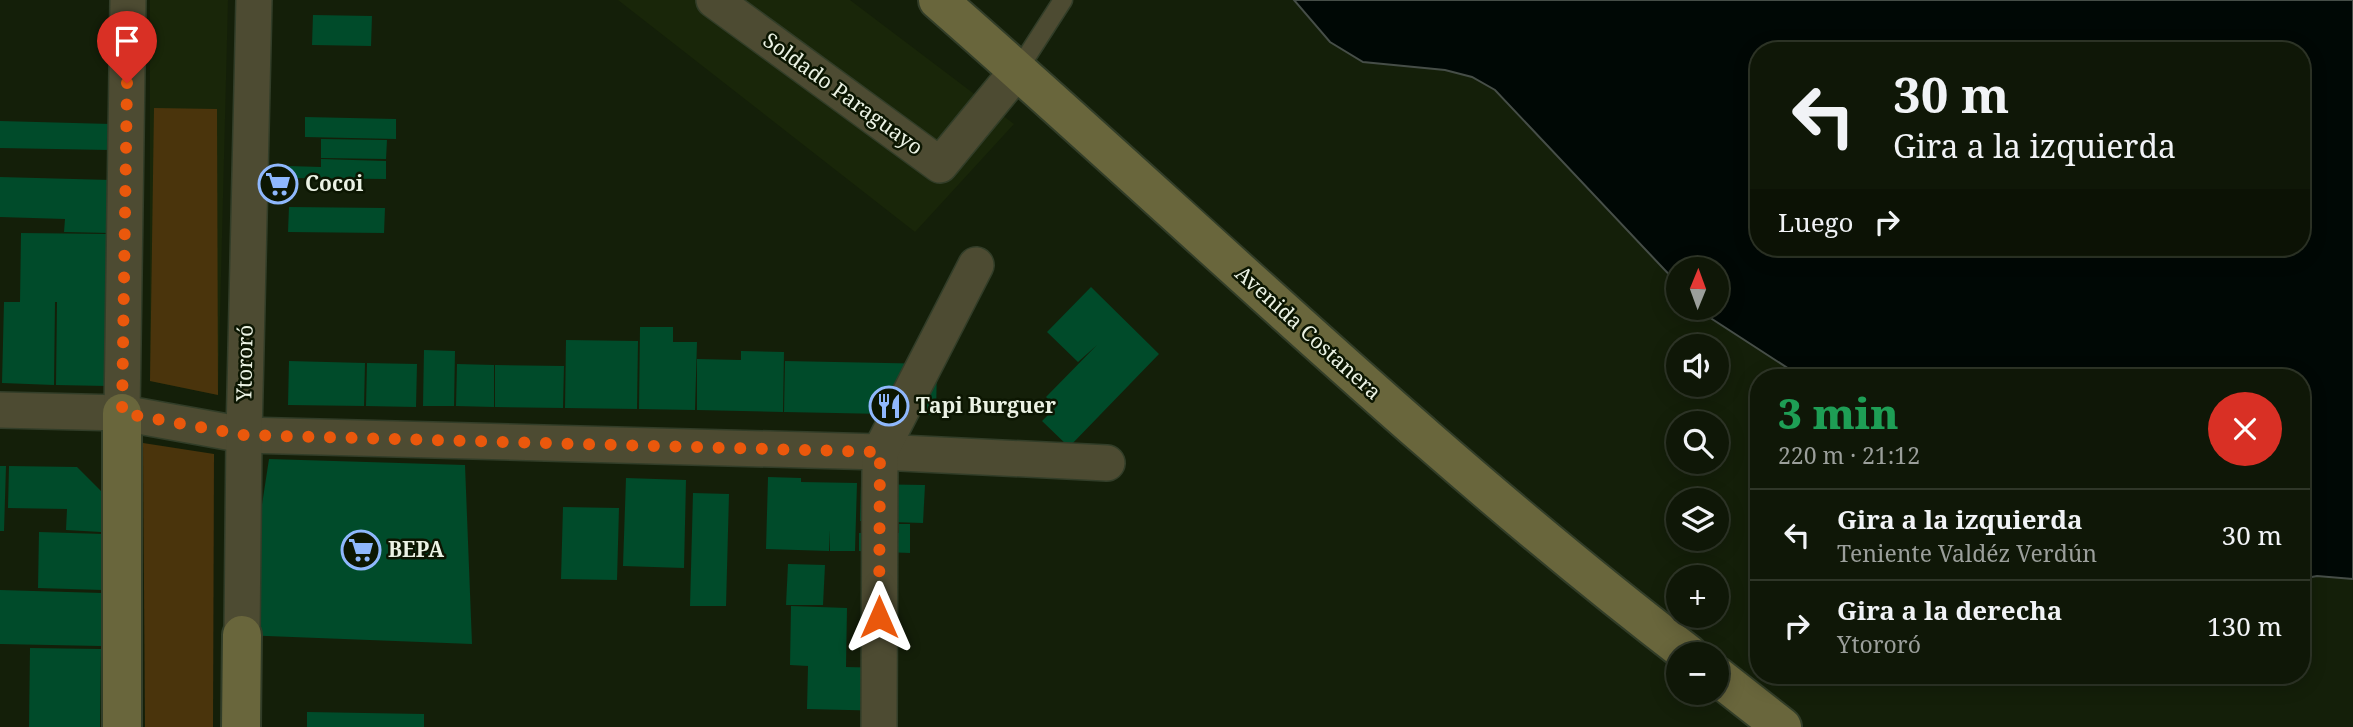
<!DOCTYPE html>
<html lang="es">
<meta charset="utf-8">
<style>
:root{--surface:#0f1707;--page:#1d2415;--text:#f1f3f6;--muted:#9b9f9b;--line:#2f3628}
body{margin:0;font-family:"Noto Serif",serif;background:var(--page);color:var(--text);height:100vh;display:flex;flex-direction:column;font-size:26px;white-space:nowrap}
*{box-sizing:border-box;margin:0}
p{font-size:23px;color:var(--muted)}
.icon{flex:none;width:38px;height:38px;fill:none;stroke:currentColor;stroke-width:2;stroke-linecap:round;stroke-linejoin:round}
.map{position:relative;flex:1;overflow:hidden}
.sheet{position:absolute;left:1750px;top:369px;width:560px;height:315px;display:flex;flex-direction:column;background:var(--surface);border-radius:28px;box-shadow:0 4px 18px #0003,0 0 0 2px var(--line)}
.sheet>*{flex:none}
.banner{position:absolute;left:1750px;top:42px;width:560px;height:214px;border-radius:28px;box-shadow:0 4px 18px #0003,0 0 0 2px var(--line);background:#0f1707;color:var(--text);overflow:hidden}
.needle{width:46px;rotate:1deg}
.fabs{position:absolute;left:1666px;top:257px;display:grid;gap:14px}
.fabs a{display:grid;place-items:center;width:63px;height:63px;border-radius:50%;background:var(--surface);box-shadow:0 4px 18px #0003,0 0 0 2px var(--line);font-size:35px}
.pin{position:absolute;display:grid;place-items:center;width:60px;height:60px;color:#fff;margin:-72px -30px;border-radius:50% 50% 50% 0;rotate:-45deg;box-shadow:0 0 7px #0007}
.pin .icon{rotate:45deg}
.me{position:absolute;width:77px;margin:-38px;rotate:0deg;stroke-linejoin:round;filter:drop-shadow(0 0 5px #0008)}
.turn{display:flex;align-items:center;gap:24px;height:147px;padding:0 28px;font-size:32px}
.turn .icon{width:91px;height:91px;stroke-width:2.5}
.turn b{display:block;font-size:49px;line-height:60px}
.then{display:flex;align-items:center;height:66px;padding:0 28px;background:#0003;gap:14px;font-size:26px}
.round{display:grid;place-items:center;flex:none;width:74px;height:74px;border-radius:37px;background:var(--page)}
.overview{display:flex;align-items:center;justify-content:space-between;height:119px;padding:0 28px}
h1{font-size:42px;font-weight:800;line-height:52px;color:#1e9e55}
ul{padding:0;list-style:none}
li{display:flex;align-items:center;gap:21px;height:91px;padding:0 28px;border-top:2px solid var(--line)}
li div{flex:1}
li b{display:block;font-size:26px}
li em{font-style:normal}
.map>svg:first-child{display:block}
.built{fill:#192609}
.green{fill:#4a340c}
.water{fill:#000805;stroke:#464e48;stroke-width:2;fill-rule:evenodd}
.building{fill:#004b2a}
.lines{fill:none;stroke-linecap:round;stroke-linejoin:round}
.lane-casing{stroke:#323d28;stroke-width:21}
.street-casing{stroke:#323d28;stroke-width:38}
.secondary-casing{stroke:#323d28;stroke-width:42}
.lane{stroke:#4d4b32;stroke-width:18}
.street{stroke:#4d4b32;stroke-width:35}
.secondary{stroke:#69663c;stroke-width:38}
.route{stroke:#ea580c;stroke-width:12;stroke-dasharray:0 21.6}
.labels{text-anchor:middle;stroke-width:5;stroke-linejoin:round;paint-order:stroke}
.street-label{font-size:21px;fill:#ebf2e4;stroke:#0c1602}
.poi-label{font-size:21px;font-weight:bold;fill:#ebf2e4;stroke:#0c1602;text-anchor:start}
</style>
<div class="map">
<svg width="2353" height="727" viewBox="0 0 2353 727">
<rect width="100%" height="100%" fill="#141f09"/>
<g class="built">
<polygon points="150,0 228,0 218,395 150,381"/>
<polygon points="618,0 850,0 1014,124 915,232"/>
</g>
<g class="green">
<polygon points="154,108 217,109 218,395 150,381"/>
<polygon points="143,443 214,454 213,727 145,727"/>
</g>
<path class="water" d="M 1294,0 L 2353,0 L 2353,579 L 2317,576 L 2301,579 L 2301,378 L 1803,378 L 1709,317 L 1701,308 L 1717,308 L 1717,270 L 1678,270 L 1678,284 L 1495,90 L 1472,77 L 1445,70 L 1363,62 L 1330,42 ZM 1759,51 L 2301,51 L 2301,247 L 1759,247 Z"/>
<g class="building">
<polygon points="313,15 372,16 371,46 312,45"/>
<polygon points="305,117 396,119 396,139 305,137"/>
<polygon points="0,121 111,124 110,150 0,148"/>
<polygon points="321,139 387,140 386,159 321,158"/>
<polygon points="321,159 386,161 386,179 288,178 288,166 321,167"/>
<polygon points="0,177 111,180 110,233 64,232 65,219 0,217"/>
<polygon points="289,207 385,208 384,233 288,232"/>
<polygon points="21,233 110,234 107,386 56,385 57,302 55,302 54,385 2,383 4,302 20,302"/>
<polygon points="1091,287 1159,354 1069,447 1042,421 1056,407 1046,397 1097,345 1078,362 1047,332"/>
<polygon points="640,327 673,327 673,342 697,342 695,410 639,409"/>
<polygon points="566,340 638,341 637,409 565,408"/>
<polygon points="424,350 455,351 454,406 423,406"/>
<polygon points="741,351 784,352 783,412 697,410 697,359 741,360"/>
<polygon points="289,361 365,363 364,406 288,405"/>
<polygon points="785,361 937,364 936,415 784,412"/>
<polygon points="367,363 417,364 416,407 366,406"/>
<polygon points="457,364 494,365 494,407 456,406"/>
<polygon points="495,365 564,366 563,408 495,407"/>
<polygon points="269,459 465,465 472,644 242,635"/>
<polygon points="0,466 6,466 4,531 0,531"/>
<polygon points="9,466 77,467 102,492 101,532 66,530 67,509 8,508"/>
<polygon points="768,477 801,478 801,482 857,483 855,551 830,551 830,530 829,551 766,549"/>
<polygon points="626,478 686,480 684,568 623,566"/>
<polygon points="861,484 925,485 923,523 860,521"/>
<polygon points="693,493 729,494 726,606 690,606"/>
<polygon points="563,507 619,508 617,580 561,579"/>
<polygon points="899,524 910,524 910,553 859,551 859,533 899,533"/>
<polygon points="39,532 104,534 103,590 38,588"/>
<polygon points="788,564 825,565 823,605 786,605"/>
<polygon points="0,590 102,593 101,646 0,644"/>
<polygon points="791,606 847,608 846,667 890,668 889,711 807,709 808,666 790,665"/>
<polygon points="30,648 101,649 100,727 29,727"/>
<polygon points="307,712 424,714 424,727 307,727"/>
</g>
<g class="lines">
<defs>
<polyline id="lane" points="1018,70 1063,0"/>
<g id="street">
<polyline points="714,0 940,165 1018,70"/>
<polyline points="0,410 122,413 244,435 880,452 1107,463"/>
<polyline points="122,413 128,0"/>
<polyline points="242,635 244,435 254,0"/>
<polyline points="879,727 880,452 976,265"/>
</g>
<g id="secondary">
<path d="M 938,0 C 1188,219 1425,452 1688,654"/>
<polyline points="1717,676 1782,727"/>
<polyline points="122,727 122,413"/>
<polyline points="241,727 242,635"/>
</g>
</defs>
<use href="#lane" class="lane-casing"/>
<use href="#street" class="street-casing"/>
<use href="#secondary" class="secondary-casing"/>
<use href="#lane" class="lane"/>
<use href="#street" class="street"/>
<use href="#secondary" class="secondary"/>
</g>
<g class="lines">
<polyline class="route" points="127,83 122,413 244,435 880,452 879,617"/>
</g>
<defs>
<symbol id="supermarket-ring" viewBox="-11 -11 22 22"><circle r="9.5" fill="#0c1602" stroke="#8fb8fd" stroke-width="1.5"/><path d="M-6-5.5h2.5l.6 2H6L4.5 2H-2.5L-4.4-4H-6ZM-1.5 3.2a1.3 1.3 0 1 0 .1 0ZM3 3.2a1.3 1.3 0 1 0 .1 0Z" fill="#8fb8fd"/></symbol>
<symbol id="restaurant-ring" viewBox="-11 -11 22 22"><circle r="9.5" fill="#0c1602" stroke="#8fb8fd" stroke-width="1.5"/><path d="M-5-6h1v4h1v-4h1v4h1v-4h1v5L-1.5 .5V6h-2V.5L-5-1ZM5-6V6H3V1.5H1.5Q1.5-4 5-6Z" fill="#8fb8fd"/></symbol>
</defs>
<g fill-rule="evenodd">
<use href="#supermarket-ring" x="256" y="162" width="44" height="44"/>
<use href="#restaurant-ring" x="867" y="384" width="44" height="44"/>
<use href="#supermarket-ring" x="339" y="528" width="44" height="44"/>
</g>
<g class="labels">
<g class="street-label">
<text transform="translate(843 94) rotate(36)" y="7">Soldado Paraguayo</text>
<text transform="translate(1308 333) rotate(42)" y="7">Avenida Costanera</text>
<text transform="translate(245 363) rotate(-89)" y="7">Ytororó</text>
</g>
<g class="poi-label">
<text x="305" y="191">Cocoi</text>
<text x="916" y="413">Tapi Burguer</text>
<text x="388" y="557">BEPA</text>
</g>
</g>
</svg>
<div class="fabs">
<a><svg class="needle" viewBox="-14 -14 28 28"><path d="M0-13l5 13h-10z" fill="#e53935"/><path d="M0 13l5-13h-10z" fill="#9b9f9b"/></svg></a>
<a><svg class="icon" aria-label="sound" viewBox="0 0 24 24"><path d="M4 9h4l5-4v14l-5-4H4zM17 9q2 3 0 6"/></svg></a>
<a><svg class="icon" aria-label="search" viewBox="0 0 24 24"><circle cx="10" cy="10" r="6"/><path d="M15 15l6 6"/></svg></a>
<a><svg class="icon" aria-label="layers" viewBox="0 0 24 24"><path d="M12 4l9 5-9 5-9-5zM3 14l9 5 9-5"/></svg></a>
<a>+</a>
<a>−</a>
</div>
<div class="pin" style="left:127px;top:83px;background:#d93025"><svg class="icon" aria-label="arrive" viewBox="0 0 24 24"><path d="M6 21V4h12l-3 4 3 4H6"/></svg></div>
<svg class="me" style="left:879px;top:617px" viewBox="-20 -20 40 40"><path d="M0-17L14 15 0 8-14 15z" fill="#ea580c" stroke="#fff" stroke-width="4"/></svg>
<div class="banner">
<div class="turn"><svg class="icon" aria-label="left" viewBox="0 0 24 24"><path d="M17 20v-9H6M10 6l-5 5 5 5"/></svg><div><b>30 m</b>Gira a la izquierda</div></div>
<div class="then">Luego<svg class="icon" aria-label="right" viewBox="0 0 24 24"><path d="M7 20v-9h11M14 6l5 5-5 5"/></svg></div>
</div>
<section class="sheet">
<div class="overview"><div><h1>3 min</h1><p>220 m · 21:12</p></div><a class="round" style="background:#d93025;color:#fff"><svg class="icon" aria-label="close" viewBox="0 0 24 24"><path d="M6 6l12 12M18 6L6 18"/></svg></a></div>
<ul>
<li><svg class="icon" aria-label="left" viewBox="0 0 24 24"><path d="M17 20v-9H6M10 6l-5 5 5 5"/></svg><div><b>Gira a la izquierda</b><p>Teniente Valdéz Verdún</p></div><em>30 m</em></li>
<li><svg class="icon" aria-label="right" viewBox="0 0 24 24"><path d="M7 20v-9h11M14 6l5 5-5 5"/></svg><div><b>Gira a la derecha</b><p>Ytororó</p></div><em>130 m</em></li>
</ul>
</section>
</div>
